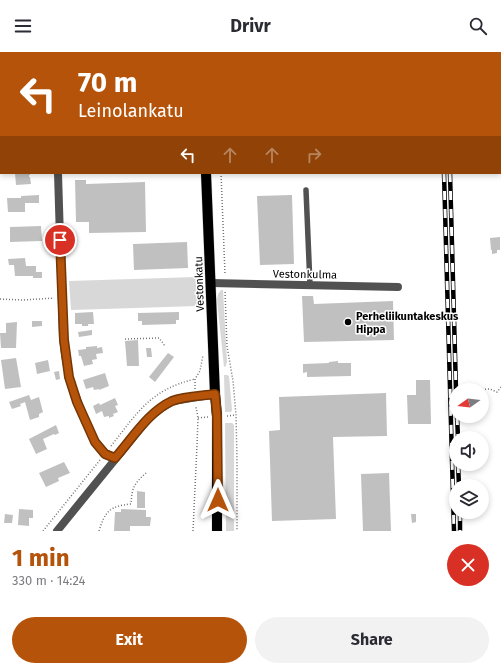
<!DOCTYPE html>
<meta charset="utf-8">
<style>
:root{--surface:#fff;--page:#f2f2f3;--text:#2b2b33;--muted:#7c7c81;--accent:#b45309}
body{margin:0;font-family:"Fira Sans",sans-serif;background:var(--page);color:var(--text);height:100vh;display:flex;flex-direction:column;font-size:15px;white-space:nowrap}
*{box-sizing:border-box;margin:0}
p{font-size:13px;color:var(--muted)}
.icon{flex:none;width:22px;height:22px;fill:none;stroke:currentColor;stroke-width:2;stroke-linecap:round;stroke-linejoin:round}
.map{position:relative;height:479px;overflow:hidden}
.drawer{display:flex;flex-direction:column;background:var(--surface);flex:1}
.drawer>*{flex:none}
.top-card{position:absolute;left:0px;top:0px;width:501px;height:122px;box-shadow:0 2px 6px #0003;background:#b45309;color:#fff;overflow:hidden}
.needle{width:26px;rotate:256deg}
.fabs{position:absolute;left:449px;top:331px;display:grid;gap:8px}
.fabs a{display:grid;place-items:center;width:40px;height:40px;border-radius:50%;background:var(--surface);box-shadow:0 2px 6px #0003;font-size:20px}
.pin{position:absolute;display:grid;place-items:center;width:34px;height:34px;color:#fff;margin:-17px;border:2px solid #fff;border-radius:50%;box-shadow:0 1px 4px #0007}
.me{position:absolute;width:44px;margin:-22px;rotate:0deg;stroke-linejoin:round;filter:drop-shadow(0 0 3px #0008)}
.turn{display:flex;align-items:center;gap:14px;height:84px;padding:0 12px;font-size:18px}
.turn .icon{width:52px;height:52px;stroke-width:2.5}
.turn b{display:block;font-size:28px;line-height:34px}
.lanes{display:flex;align-items:center;height:38px;padding:0 12px;background:#0003;justify-content:center;gap:20px;direction:ltr}
.lanes .off{opacity:.35}
.round{display:grid;place-items:center;flex:none;width:42px;height:42px;border-radius:21px;background:var(--page)}
.summary{display:flex;align-items:center;justify-content:space-between;height:68px;padding:0 12px}
h1{font-size:24px;font-weight:700;line-height:30px;color:var(--accent)}
.primary-button{display:flex;gap:8px;margin-top:auto;padding:8px 12px}
.primary-button a{flex:1;height:46px;border-radius:24px;background:var(--accent);color:#fff;font-size:16px;font-weight:700;line-height:46px;text-align:center}
.primary-button a+a{background:var(--page);color:var(--text)}
header{display:flex;justify-content:space-between;align-items:center;height:52px;padding:0 12px;background:var(--surface);font-size:18px;font-weight:700}
.map>svg:first-child{display:block}
.green{fill:#d8d8d8}
.building{fill:#c0c0c0}
.lines{fill:none;stroke-linecap:round;stroke-linejoin:round}
.primary-casing{stroke:#dbdbdb;stroke-width:11}
.path{stroke:#737373;stroke-width:1.5;stroke-dasharray:1 2;stroke-linecap:butt}
.service{stroke:#515151;stroke-width:5.5}
.minor{stroke:#515151;stroke-width:8}
.tertiary{stroke:#515151;stroke-width:8}
.primary{stroke:#000;stroke-width:10}
.rail-casing{stroke:#000;stroke-width:4.5}
.rail{stroke:#fff;stroke-width:3;stroke-dasharray:9;stroke-linecap:butt}
.route-casing{stroke:#753606;stroke-width:10}
.route{stroke:#b45309;stroke-width:7}
.poi-dot{fill:#000;stroke:#fff;stroke-width:1.5}
.labels{text-anchor:middle;stroke-width:3;stroke-linejoin:round;paint-order:stroke}
.street-label{font-size:11px;fill:#000;stroke:#fff}
.poi-label{font-size:11px;font-weight:bold;fill:#000;stroke:#fff;text-anchor:start}
</style>
<header><svg class="icon" aria-label="menu" viewBox="0 0 24 24"><path d="M4 6h16M4 12h16M4 18h16"/></svg>Drivr<svg class="icon" aria-label="search" viewBox="0 0 24 24"><circle cx="10" cy="10" r="6"/><path d="M15 15l6 6"/></svg></header>
<div class="map">
<svg width="501" height="479" viewBox="0 0 501 479">
<rect width="100%" height="100%" fill="#fff"/>
<g class="green">
<polygon points="196,225 198,254 71,258 69,229"/>
<polygon points="221,238 223,238 227,309 226,314 224,315 217,248 218,242"/>
<polygon points="224,323 227,323 229,324 232,358 231,360 225,360"/>
<polygon points="225,371 232,371 234,373 234,479 226,479"/>
</g>
<g class="building">
<polygon points="15,121 30,121 30,123 29,123 29,125 30,125 31,132 16,133"/>
<polygon points="75,128 86,128 86,132 145,130 146,180 89,181 89,170 76,170"/>
<polygon points="39,143 39,151 25,151 25,160 8,160 7,146 21,146 21,144"/>
<polygon points="292,143 294,212 260,213 257,144"/>
<polygon points="41,174 42,189 10,190 10,175"/>
<polygon points="500,185 500,198 497,198 497,201 492,202 492,198 491,198 490,186"/>
<polygon points="187,190 188,216 134,218 133,192"/>
<polygon points="25,206 26,214 36,214 36,220 42,220 42,226 33,226 33,224 15,224 14,213 9,213 8,207"/>
<polygon points="302,244 313,244 314,252 393,249 394,288 304,290"/>
<polygon points="93,260 94,272 88,272 88,274 82,274 82,272 75,272 75,261"/>
<polygon points="179,260 179,268 176,268 176,272 142,273 142,269 138,269 138,261"/>
<polygon points="32,269 42,269 42,274 32,275"/>
<polygon points="17,270 16,296 1,296 0,281 6,281 6,271"/>
<polygon points="92,278 92,283 79,285 78,280"/>
<polygon points="138,288 139,314 127,314 125,289"/>
<polygon points="97,294 97,296 102,295 103,301 96,302 97,307 92,308 93,312 84,314 81,304 79,304 78,298 86,297 86,295"/>
<polygon points="146,296 151,296 152,305 147,305"/>
<polygon points="168,301 174,305 155,330 149,325"/>
<polygon points="16,306 21,335 5,337 1,308"/>
<polygon points="48,308 50,319 37,322 35,311"/>
<polygon points="338,309 338,311 351,311 351,324 307,325 307,320 303,321 303,312 329,311 329,310"/>
<polygon points="59,319 60,327 56,328 54,320"/>
<polygon points="105,321 109,334 99,338 99,337 94,338 93,335 86,337 83,328"/>
<polygon points="416,328 430,328 431,372 408,372 407,343 416,343"/>
<polygon points="386,341 387,384 333,385 336,467 272,469 269,379 280,378 279,345"/>
<polygon points="29,343 31,348 39,345 43,360 39,362 39,365 30,368 25,350 20,352 21,354 12,357 9,350"/>
<polygon points="115,346 118,353 115,354 118,360 113,362 114,364 109,366 109,364 104,365 102,359 96,362 93,354 99,351 100,353"/>
<polygon points="56,373 59,381 55,383 54,382 43,387 47,397 36,402 29,387"/>
<polygon points="64,410 70,421 58,426 59,429 46,435 39,421"/>
<polygon points="389,421 391,479 363,479 361,422"/>
<polygon points="137,439 145,440 145,456 137,456"/>
<polygon points="19,457 33,458 33,466 29,466 29,474 18,473"/>
<polygon points="121,457 146,458 146,465 151,465 150,474 130,474 130,479 114,479 115,460 121,460"/>
<polygon points="5,462 13,463 12,471 4,471"/>
<polygon points="411,462 416,462 416,470 412,471"/>
</g>
<g class="lines">
<defs>
<g id="primary">
<polyline points="202,0 202,1"/>
<polyline points="206,121 215,342 217,364 217,479"/>
</g>
</defs>
<use href="#primary" class="primary-casing"/>
<g class="path">
<polyline points="217,0 217,1"/>
<polyline points="221,121 225,222"/>
<polyline points="225,240 227,294 233,329 236,363 237,409 237,479"/>
<polyline points="0,247 22,248 54,246"/>
<polyline points="125,287 159,286 165,294"/>
<polyline points="195,337 195,327 200,319 203,303"/>
<polyline points="473,338 490,337 497,340 501,335"/>
<polyline points="227,364 236,363"/>
<polyline points="198,366 208,365"/>
<path d="M 111,394 C 138,360 150,338 195,327"/>
<polyline points="43,479 100,408"/>
<path d="M 99,479 C 105,459 110,454 131,452 C 132,435 134,432 146,421"/>
<polyline points="193,479 197,393 198,366 196,355"/>
</g>
<polyline class="service" points="306,138 310,233"/>
<g class="minor">
<polyline points="54,0 54,1"/>
<polyline points="58,121 63,286 65,302 69,325 82,361 95,390 105,401 115,406"/>
<polyline points="211,231 398,235"/>
</g>
<polyline class="tertiary" points="57,479 148,367 163,355 173,349 215,342"/>
<use href="#primary" class="primary"/>
<defs>
<g id="rail">
<polyline points="440,0 440,1"/>
<polyline points="446,0 446,1"/>
<polyline points="444,121 454,479"/>
<polyline points="450,121 456,338"/>
<polyline points="457,364 458,386"/>
<polyline points="458,412 459,434"/>
<polyline points="460,460 460,479"/>
</g>
</defs>
<use href="#rail" class="rail-casing"/>
<use href="#rail" class="rail"/>
</g>
<g class="lines">
<defs>
<path id="route" d="M 60,188 L 64,288 L 69,325 L 77,350 L 95,390 L 105,402 L 115,406 C 132,387 148,360 172,349 C 185,344 202,344 215,342 L 217,364 L 218,448"/>
</defs>
<use href="#route" class="route-casing"/>
<use href="#route" class="route"/>
</g>
<circle class="poi-dot" cx="348" cy="270" r="4"/>
<g class="labels">
<g class="street-label">
<text transform="translate(305 222) rotate(1)" y="4">Vestonkulma</text>
<text transform="translate(199 232) rotate(-92)" y="4">Vestonkatu</text>
</g>
<g class="poi-label">
<text x="356" y="268">Perheliikuntakeskus<tspan x="356" dy="13">Hippa</tspan></text>
</g>
</g>
</svg>
<div class="fabs">
<a><svg class="needle" viewBox="-14 -14 28 28"><path d="M0-13l5 13h-10z" fill="#e53935"/><path d="M0 13l5-13h-10z" fill="#7c7c81"/></svg></a>
<a><svg class="icon" aria-label="sound" viewBox="0 0 24 24"><path d="M4 9h4l5-4v14l-5-4H4zM17 9q2 3 0 6"/></svg></a>
<a><svg class="icon" aria-label="layers" viewBox="0 0 24 24"><path d="M12 4l9 5-9 5-9-5zM3 14l9 5 9-5"/></svg></a>
</div>
<div class="pin" style="left:60px;top:188px;background:#d93025"><svg class="icon" aria-label="arrive" viewBox="0 0 24 24"><path d="M6 21V4h12l-3 4 3 4H6"/></svg></div>
<svg class="me" style="left:218px;top:448px" viewBox="-20 -20 40 40"><path d="M0-17L14 15 0 8-14 15z" fill="#b45309" stroke="#fff" stroke-width="4"/></svg>
<div class="top-card">
<div class="turn"><svg class="icon" aria-label="left" viewBox="0 0 24 24"><path d="M17 20v-9H6M10 6l-5 5 5 5"/></svg><div><b>70 m</b>Leinolankatu</div></div>
<div class="lanes"><svg class="icon" aria-label="left" viewBox="0 0 24 24"><path d="M17 20v-9H6M10 6l-5 5 5 5"/></svg><svg class="icon off" aria-label="ahead" viewBox="0 0 24 24"><path d="M12 20V5M6 11l6-6 6 6"/></svg><svg class="icon off" aria-label="ahead" viewBox="0 0 24 24"><path d="M12 20V5M6 11l6-6 6 6"/></svg><svg class="icon off" aria-label="right" viewBox="0 0 24 24"><path d="M7 20v-9h11M14 6l5 5-5 5"/></svg></div>
</div>
</div>
<section class="drawer">
<div class="summary"><div><h1>1 min</h1><p>330 m · 14:24</p></div><a class="round" style="background:#d93025;color:#fff"><svg class="icon" aria-label="close" viewBox="0 0 24 24"><path d="M6 6l12 12M18 6L6 18"/></svg></a></div>
<div class="primary-button"><a>Exit</a><a>Share</a></div>
</section>
